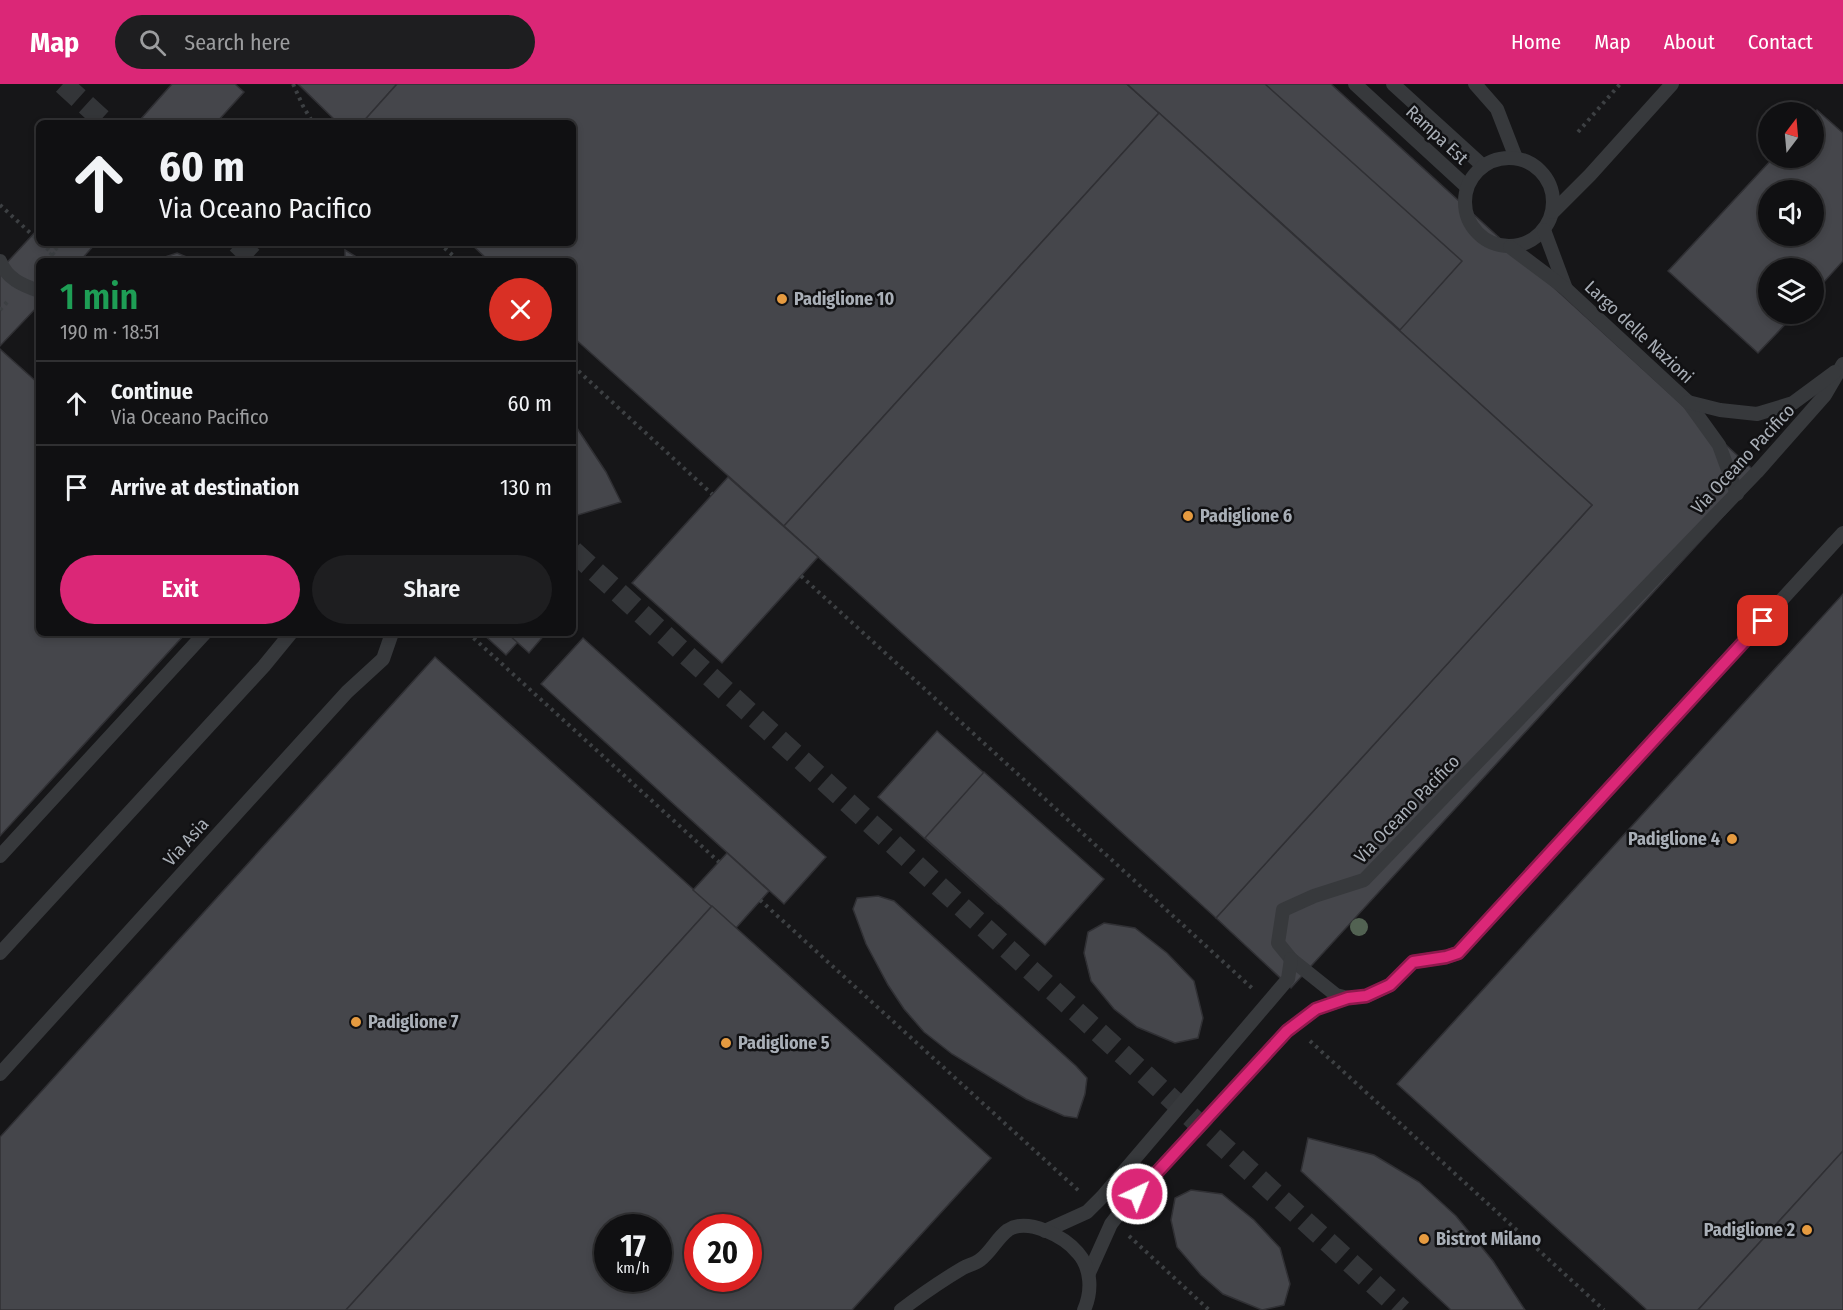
<!DOCTYPE html>
<meta charset="utf-8">
<style>
:root{--surface:#101012;--page:#1e1e20;--text:#f1f3f6;--muted:#9c9d9f;--line:#303032;--accent:#db2777}
body{margin:0;font-family:"Fira Sans Condensed",sans-serif;background:var(--page);color:var(--text);height:100vh;display:flex;flex-direction:column;font-size:22px;white-space:nowrap}
*{box-sizing:border-box;margin:0}
p{font-size:20px;color:var(--muted)}
.icon{flex:none;width:33px;height:33px;fill:none;stroke:currentColor;stroke-width:2;stroke-linecap:round;stroke-linejoin:round}
.map{position:relative;flex:1;overflow:hidden}
.panel{position:absolute;left:36px;top:174px;width:540px;height:378px;display:flex;flex-direction:column;background:var(--surface);border-radius:9px;box-shadow:0 3px 9px #0003,0 0 0 2px var(--line)}
.panel>*{flex:none}
.hud{position:absolute;left:36px;top:36px;width:540px;height:126px;border-radius:9px;box-shadow:0 3px 9px #0003,0 0 0 2px var(--line);background:#101012;color:var(--text);overflow:hidden}
.needle{width:39px;rotate:16deg}
.controls{position:absolute;left:1758px;top:18px;display:grid;gap:12px}
.controls a{display:grid;place-items:center;width:66px;height:66px;border-radius:50%;background:var(--surface);box-shadow:0 3px 9px #0003,0 0 0 2px var(--line);font-size:30px}
.speed{position:absolute;left:594px;top:1130px;display:flex;gap:12px;font-size:30px;font-weight:700;text-align:center}
.speed>*{display:grid;place-content:center;width:78px;height:78px;border-radius:50%;background:var(--surface);box-shadow:0 3px 9px #0003,0 0 0 2px var(--line);line-height:1}
.speed small{font-size:15px;font-weight:400}
.speed .limit{border:9px solid #d22;background:#fff;color:#111}
.pin{position:absolute;display:grid;place-items:center;width:51px;height:51px;color:#fff;margin:-26px;border-radius:12px;box-shadow:0 3px 9px #0006}
.me{position:absolute;width:66px;margin:-33px;rotate:43deg;stroke-linejoin:round;filter:drop-shadow(0 0 4px #0008)}
.turn{display:flex;align-items:center;gap:21px;height:126px;padding:0 24px;font-size:27px}
.turn .icon{width:78px;height:78px;stroke-width:2.5}
.turn b{display:block;font-size:42px;line-height:51px}
.round{display:grid;place-items:center;flex:none;width:63px;height:63px;border-radius:32px;background:var(--page)}
.head{display:flex;align-items:center;justify-content:space-between;height:102px;padding:0 24px}
h1{font-size:36px;font-weight:600;line-height:45px;color:#1e9e55}
.button{display:flex;gap:12px;margin-top:auto;padding:12px 24px}
.button a{flex:1;height:69px;border-radius:36px;background:var(--accent);color:#fff;font-size:24px;font-weight:600;line-height:69px;text-align:center}
.button a+a{background:var(--page);color:var(--text)}
ul{padding:0;list-style:none}
li{display:flex;align-items:center;gap:18px;height:84px;padding:0 24px;border-top:2px solid var(--line)}
li div{flex:1}
li b{display:block;font-size:22px}
li em{font-style:normal}
header{display:flex;align-items:center;gap:36px;box-sizing:border-box;height:84px;padding:0 30px;background:var(--accent);color:#fff}
header strong{font-size:28px}
nav{display:flex;gap:33px;margin-inline-start:auto;font-size:21px}
.search{width:420px;height:54px;background:var(--page);display:flex;align-items:center;gap:15px;box-sizing:border-box;padding:0 21px;border-radius:33px;color:var(--muted);font-size:22px}
.map>svg:first-child{display:block}
.building{fill:#45464b;stroke:#303034;stroke-width:1.5;fill-rule:evenodd}
.lines{fill:none;stroke-linecap:round;stroke-linejoin:round}
.pedestrian-tunnel{stroke:#333538;stroke-width:21;stroke-dasharray:21 10;stroke-linecap:butt}
.path{stroke:#3d4043;stroke-width:4;stroke-dasharray:3 4.5;stroke-linecap:butt}
.service{stroke:#37393c;stroke-width:14}
.tree{fill:#526252}
.route-casing{stroke:#8e194d;stroke-width:15}
.route{stroke:#db2777;stroke-width:10}
.poi-dot{fill:#e69b40;stroke:#111113;stroke-width:2}
.labels{text-anchor:middle;stroke-width:5;stroke-linejoin:round;paint-order:stroke}
.street-label{font-size:18px;fill:#a9afb7;stroke:#111113}
.poi-label{font-size:18px;font-weight:bold;fill:#a9afb7;stroke:#111113;text-anchor:start}
</style>
<header>
<strong>Map</strong>
<div class="search"><svg class="icon" aria-label="search" viewBox="0 0 24 24"><circle cx="10" cy="10" r="6"/><path d="M15 15l6 6"/></svg>Search here</div>
<nav><a>Home</a><a>Map</a><a>About</a><a>Contact</a></nav>
</header>
<div class="map">
<svg width="1843" height="1226" viewBox="0 0 1843 1226">
<rect width="100%" height="100%" fill="#161618"/>
<g class="building">
<polygon points="172,0 235,0 244,8 216,39 143,39 140,36"/>
<polygon points="298,0 397,0 362,39 338,39"/>
<polygon points="397,0 1127,0 1159,29 784,442 573,253 573,177 489,177 470,159 573,159 573,39 362,39"/>
<polygon points="1127,0 1331,0 1760,392 1291,904 1216,834 1592,421"/>
<polygon points="1127,0 1265,0 1462,177 1400,246"/>
<path d="M 1817,26 L 1843,49 L 1843,177 L 1814,209 L 1814,184 L 1768,184 L 1768,230 L 1795,230 L 1758,269 L 1668,187 L 1773,74 L 1814,74 L 1814,29 ZM 1768,106 L 1814,106 L 1814,152 L 1768,152 Z"/>
<polygon points="1159,29 1592,421 1216,834 784,442"/>
<polygon points="39,144 39,159 96,159 80,177 39,177 39,221 0,262 0,186"/>
<polygon points="345,166 363,177 345,177"/>
<polygon points="177,169 196,177 153,177"/>
<polygon points="0,265 39,300 39,549 186,549 0,752"/>
<polygon points="573,338 606,388 621,418 578,431 573,427"/>
<polygon points="728,393 818,473 722,579 632,499"/>
<polygon points="1843,510 1843,1067 1698,1226 1647,1226 1397,1000"/>
<polygon points="482,549 526,549 506,571"/>
<polygon points="507,549 546,549 529,569"/>
<polygon points="583,554 826,773 784,820 541,600"/>
<polygon points="435,573 712,822 346,1226 0,1226 0,1053"/>
<polygon points="937,647 1057,754 998,820 878,713"/>
<polygon points="984,688 1104,795 1045,861 925,754"/>
<polygon points="727,769 769,807 736,844 693,806"/>
<polygon points="878,812 894,817 1076,982 1087,994 1085,1010 1077,1034 1064,1032 1026,1015 952,970 924,948 904,925 888,901 866,860 853,825 857,814"/>
<path d="M 712,822 L 991,1074 L 852,1226 L 346,1226 ZM 608,1143 L 658,1143 L 658,1194 L 608,1194 ZM 698,1143 L 748,1143 L 748,1194 L 698,1194 Z"/>
<polygon points="1104,839 1135,844 1167,869 1194,897 1203,934 1198,954 1175,959 1137,943 1114,925 1091,897 1084,869 1088,848"/>
<polygon points="1308,1054 1374,1071 1419,1098 1456,1132 1493,1177 1525,1226 1451,1226 1301,1087"/>
<polygon points="1843,1067 1843,1226 1698,1226"/>
<polygon points="1191,1106 1222,1110 1254,1136 1280,1164 1290,1200 1284,1221 1262,1226 1223,1210 1201,1191 1177,1163 1171,1136 1175,1114"/>
</g>
<g class="lines">
<g class="pedestrian-tunnel">
<polyline points="63,0 106,39"/>
<polyline points="237,159 256,177"/>
<polyline points="573,467 1402,1226"/>
</g>
<g class="path">
<polyline points="293,0 303,22 313,39"/>
<polyline points="1578,48 1620,0"/>
<polyline points="0,121 39,157"/>
<polyline points="41,159 61,177"/>
<polyline points="439,159 459,177"/>
<polyline points="45,177 61,159"/>
<polyline points="0,226 8,217"/>
<polyline points="573,282 712,410"/>
<polyline points="801,492 1253,905"/>
<polyline points="468,549 719,778"/>
<polyline points="760,816 1079,1107"/>
<polyline points="1310,957 1604,1226"/>
<polyline points="1129,1152 1209,1226"/>
</g>
<g class="service">
<polyline points="1355,0 1467,103"/>
<polyline points="1393,0 1483,82"/>
<polyline points="1475,0 1497,25 1516,74"/>
<circle cx="1509" cy="118" r="44"/>
<polyline points="1553,128 1590,91 1672,0"/>
<polyline points="1544,146 1566,205"/>
<polyline points="1510,163 1566,205 1688,318 1719,361 1737,410"/>
<path d="M 0,177 C 7,195 22,201 39,207"/>
<polyline points="1843,280 1825,311 1757,388 1364,796 1314,812 1283,826 1278,859 1291,875 1336,911 1348,914 1367,912 1390,901 1413,878 1446,873 1458,869 1843,449"/>
<polyline points="1688,318 1720,326 1757,330 1793,319 1835,288"/>
<polyline points="0,772 205,549"/>
<polyline points="0,869 264,582 291,549"/>
<polyline points="0,990 347,608 383,575 392,549"/>
<polyline points="1045,1147 1087,1128 1102,1113 1288,895 1291,875"/>
<polyline points="1089,1189 1111,1140 1121,1127 1287,947 1316,925 1348,914"/>
<path d="M 901,1226 C 921,1211 941,1197 963,1184 C 968,1181 975,1180 980,1176 C 991,1168 997,1154 1008,1146 C 1028,1133 1065,1153 1078,1169 C 1092,1185 1092,1208 1084,1226"/>
</g>
</g>
<circle class="tree" cx="1359" cy="843" r="9"/>
<g class="lines">
<defs>
<polyline id="route" points="1137,1110 1287,947 1316,925 1348,914 1366,912 1390,901 1413,878 1446,873 1458,869 1763,537"/>
</defs>
<use href="#route" class="route-casing"/>
<use href="#route" class="route"/>
</g>
<g class="poi-dot">
<circle cx="782" cy="215" r="6"/>
<circle cx="1188" cy="432" r="6"/>
<circle cx="1732" cy="755" r="6"/>
<circle cx="356" cy="938" r="6"/>
<circle cx="726" cy="959" r="6"/>
<circle cx="1807" cy="1146" r="6"/>
<circle cx="1424" cy="1155" r="6"/>
</g>
<g class="labels">
<g class="street-label">
<text transform="translate(1437 51) rotate(43)" y="6">Rampa Est</text>
<text transform="translate(1639 248) rotate(43)" y="6">Largo delle Nazioni</text>
<text transform="translate(1743 375) rotate(-47)" y="6">Via Oceano Pacifico</text>
<text transform="translate(1407 725) rotate(-46)" y="6">Via Oceano Pacifico</text>
<text transform="translate(186 758) rotate(-48)" y="6">Via Asia</text>
</g>
<g class="poi-label">
<text x="794" y="221">Padiglione 10</text>
<text x="1200" y="438">Padiglione 6</text>
<text x="1720" y="761" text-anchor="end">Padiglione 4</text>
<text x="368" y="944">Padiglione 7</text>
<text x="738" y="965">Padiglione 5</text>
<text x="1795" y="1152" text-anchor="end">Padiglione 2</text>
<text x="1436" y="1161">Bistrot Milano</text>
</g>
</g>
</svg>
<div class="controls">
<a><svg class="needle" viewBox="-14 -14 28 28"><path d="M0-13l5 13h-10z" fill="#e53935"/><path d="M0 13l5-13h-10z" fill="#9c9d9f"/></svg></a>
<a><svg class="icon" aria-label="sound" viewBox="0 0 24 24"><path d="M4 9h4l5-4v14l-5-4H4zM17 9q2 3 0 6"/></svg></a>
<a><svg class="icon" aria-label="layers" viewBox="0 0 24 24"><path d="M12 4l9 5-9 5-9-5zM3 14l9 5 9-5"/></svg></a>
</div>
<div class="speed"><div>17<small>km/h</small></div><div class="limit">20</div></div>
<div class="pin" style="left:1763px;top:537px;background:#d93025"><svg class="icon" aria-label="arrive" viewBox="0 0 24 24"><path d="M6 21V4h12l-3 4 3 4H6"/></svg></div>
<svg class="me" style="left:1137px;top:1110px" viewBox="-20 -20 40 40"><circle r="17" fill="#db2777" stroke="#fff" stroke-width="3"/><path d="M0-11L8 9 0 5-8 9z" fill="#fff"/></svg>
<div class="hud">
<div class="turn"><svg class="icon" aria-label="ahead" viewBox="0 0 24 24"><path d="M12 20V5M6 11l6-6 6 6"/></svg><div><b>60 m</b>Via Oceano Pacifico</div></div>
</div>
<section class="panel">
<div class="head"><div><h1>1 min</h1><p>190 m · 18:51</p></div><a class="round" style="background:#d93025;color:#fff"><svg class="icon" aria-label="close" viewBox="0 0 24 24"><path d="M6 6l12 12M18 6L6 18"/></svg></a></div>
<ul>
<li><svg class="icon" aria-label="ahead" viewBox="0 0 24 24"><path d="M12 20V5M6 11l6-6 6 6"/></svg><div><b>Continue</b><p>Via Oceano Pacifico</p></div><em>60 m</em></li>
<li><svg class="icon" aria-label="arrive" viewBox="0 0 24 24"><path d="M6 21V4h12l-3 4 3 4H6"/></svg><div><b>Arrive at destination</b></div><em>130 m</em></li>
</ul>
<div class="button"><a>Exit</a><a>Share</a></div>
</section>
</div>
